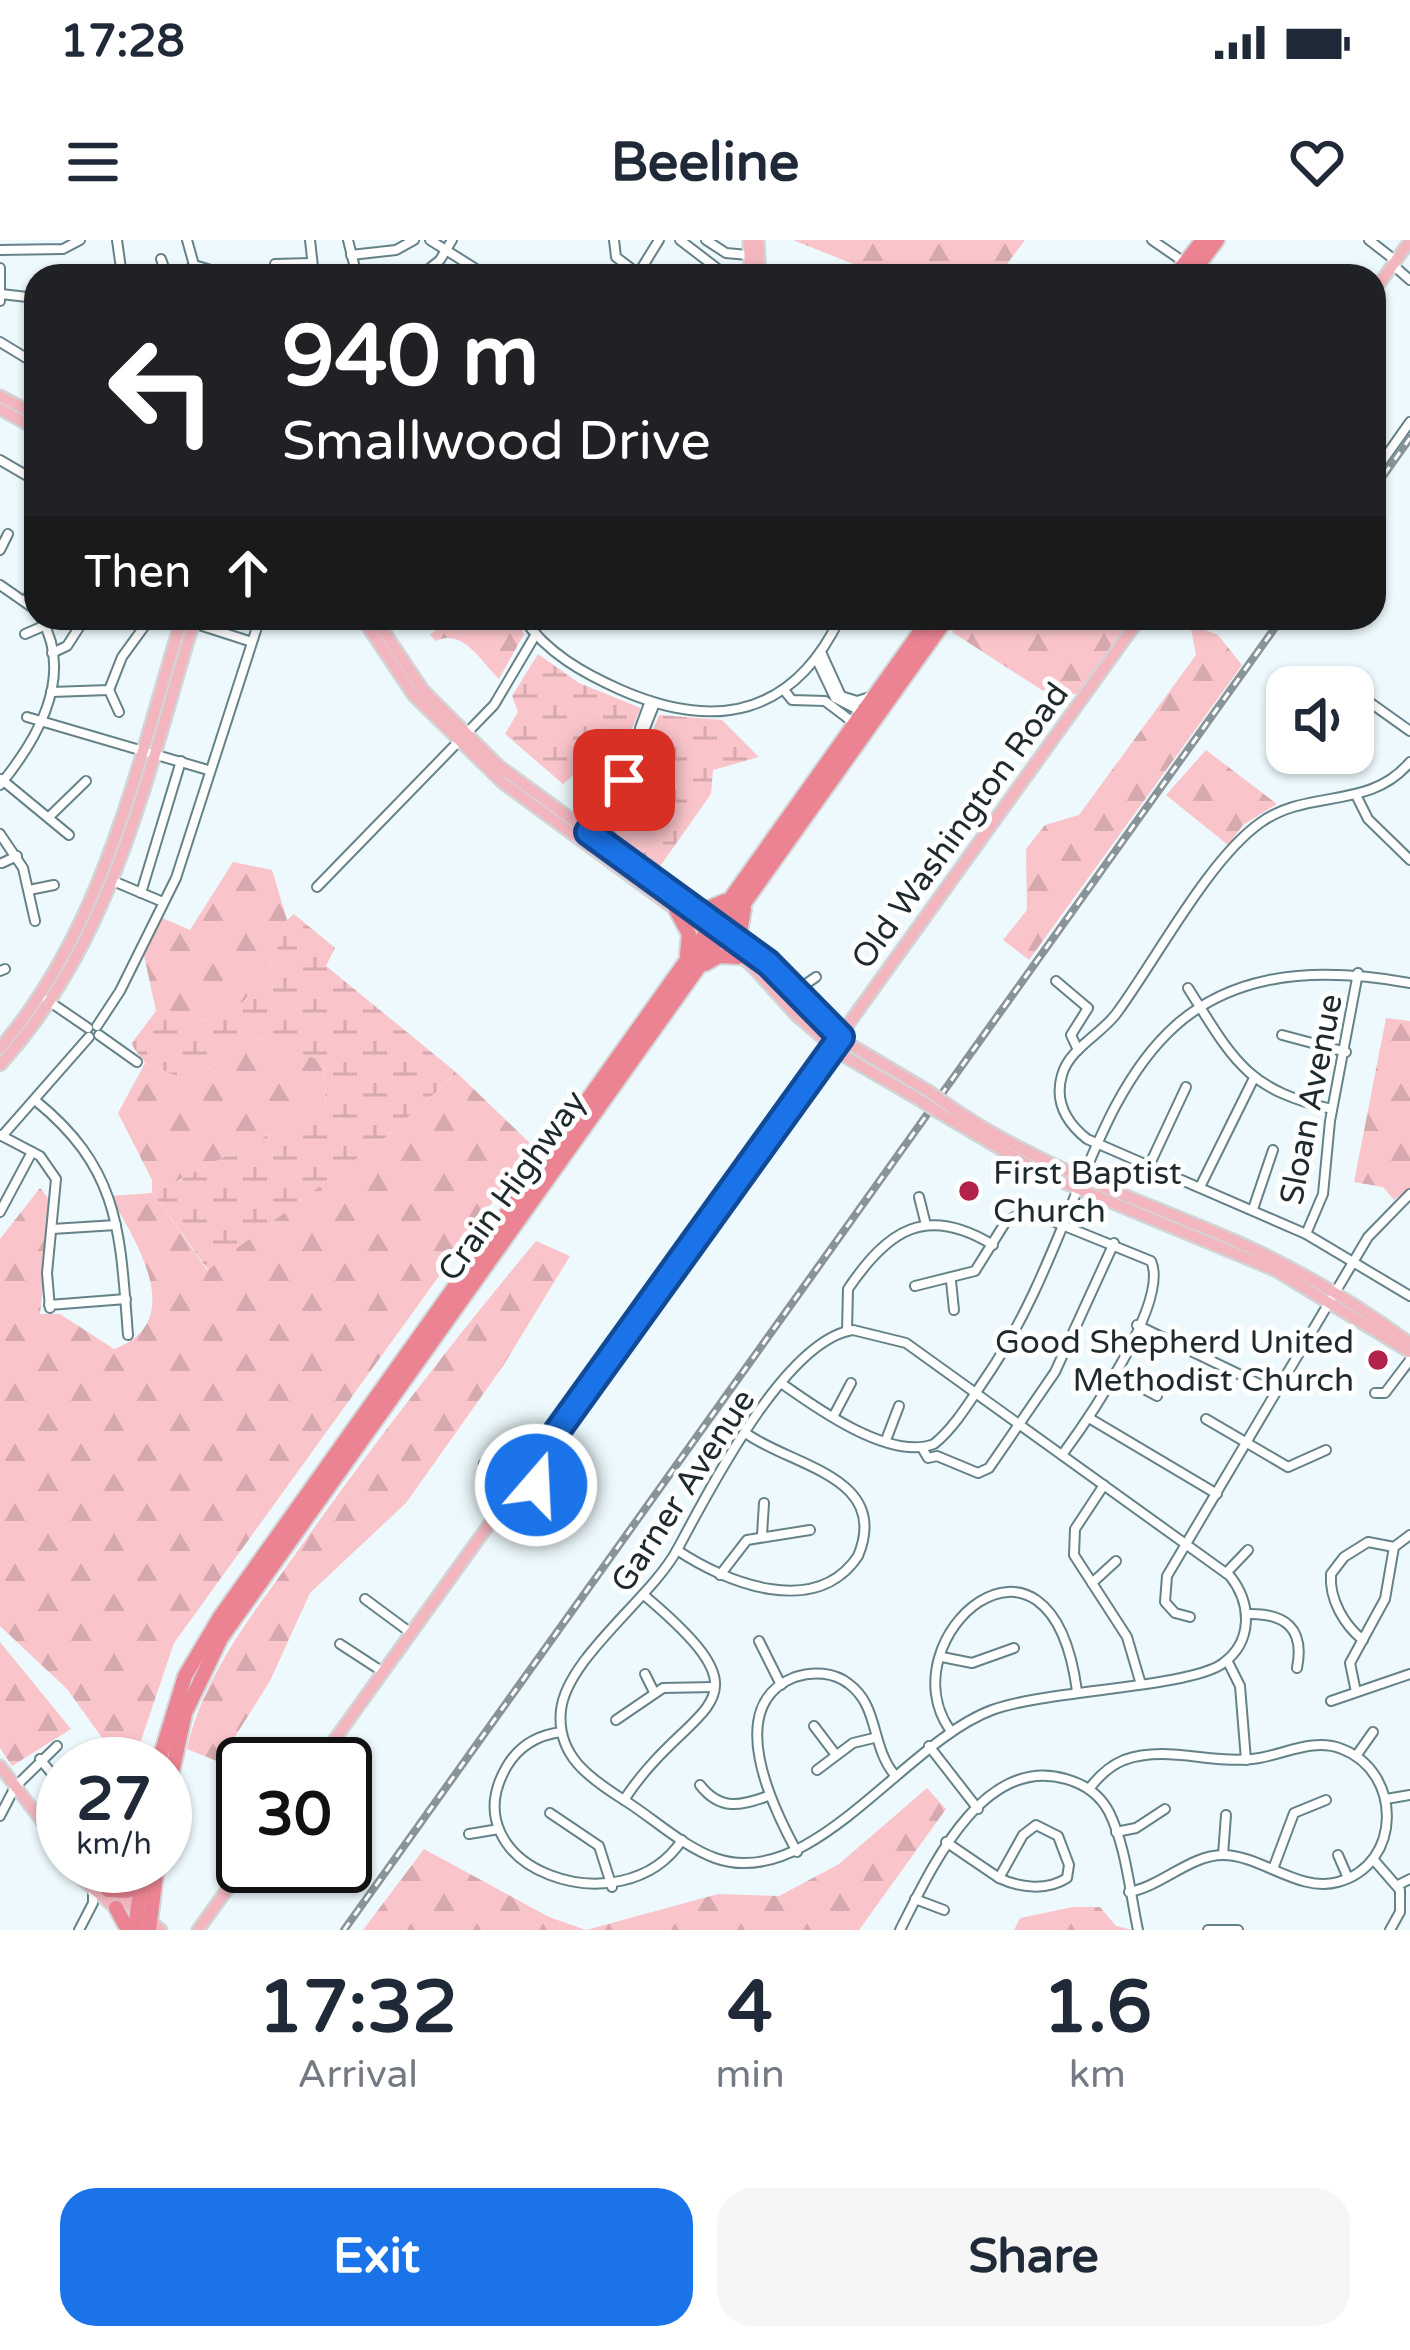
<!DOCTYPE html>
<style>
:root{--surface:#fff;--page:#f6f6f7;--text:#1f2937;--muted:#747a83;--accent:#1a73e8}
body{margin:0;font-family:"Varela Round",sans-serif;background:var(--page);color:var(--text);height:100vh;display:flex;flex-direction:column;font-size:45px;white-space:nowrap}
*{box-sizing:border-box;margin:0}
p{font-size:39px;color:var(--muted)}
.icon{flex:none;width:66px;height:66px;fill:none;stroke:currentColor;stroke-width:2;stroke-linecap:round;stroke-linejoin:round}
.map{position:relative;height:1690px;overflow:hidden}
.sheet{display:flex;flex-direction:column;background:var(--surface);flex:1}
.sheet>*{flex:none}
.hud{position:absolute;left:24px;top:24px;width:1362px;height:366px;border-radius:36px;box-shadow:0 3px 9px #0004;background:#202124;color:#fff;overflow:hidden}
.buttons{position:absolute;left:1266px;top:426px;display:grid;gap:24px}
.buttons a{display:grid;place-items:center;width:108px;height:108px;border-radius:24px;background:var(--surface);box-shadow:0 3px 9px #0004;font-size:60px}
.speed{position:absolute;left:36px;top:1497px;display:flex;gap:24px;font-size:60px;font-weight:700;text-align:center}
.speed>*{display:grid;place-content:center;width:156px;height:156px;border-radius:50%;background:var(--surface);box-shadow:0 3px 9px #0004;line-height:1}
.speed small{font-size:30px;font-weight:400}
.speed .limit{border:6px solid #111;border-radius:18px;background:#fff;color:#111}
.pin{position:absolute;display:grid;place-items:center;width:102px;height:102px;color:#fff;margin:-51px;border-radius:24px;box-shadow:0 6px 18px #0006}
.me{position:absolute;width:132px;margin:-66px;rotate:19deg;stroke-linejoin:round;filter:drop-shadow(0 0 9px #0008)}
.turn{display:flex;align-items:center;gap:42px;height:252px;padding:0 60px;font-size:54px}
.turn .icon{width:156px;height:156px;stroke-width:2.5}
.turn b{display:block;font-size:84px;line-height:102px}
.then{display:flex;align-items:center;height:114px;padding:0 60px;background:#0003;gap:24px;font-size:45px}
.eta{display:flex;justify-content:space-evenly;align-items:center;height:204px;text-align:center}
.eta b{font-size:72px;font-weight:800;line-height:84px}
.primary-button{display:flex;gap:24px;margin-top:auto;padding:24px 60px}
.primary-button a{flex:1;height:138px;border-radius:36px;background:var(--accent);color:#fff;font-size:48px;font-weight:800;line-height:138px;text-align:center}
.primary-button a+a{background:var(--page);color:var(--text)}
.status{display:flex;justify-content:space-between;align-items:center;height:84px;padding:0 60px;background:var(--surface);direction:ltr}
.status svg{height:33px;fill:currentColor}
header{display:flex;justify-content:space-between;align-items:center;height:156px;padding:0 60px;background:var(--surface);font-size:54px;font-weight:800}
.map>svg:first-child{display:block}
.forest{fill:url(#forest-firs)}
.wetland{fill:url(#wetland-marsh)}
.lines{fill:none;stroke-linecap:round;stroke-linejoin:round}
.minor-casing{stroke:#658289;stroke-width:12}
.major-casing{stroke:#d2d4d5;stroke-width:15}
.highway-casing{stroke:#d2d4d5;stroke-width:18}
.minor{stroke:#fff;stroke-width:8}
.major{stroke:#f3b5be;stroke-width:10}
.highway{stroke:#eb8392;stroke-width:14}
.rail-casing{stroke:#889498;stroke-width:8}
.rail{stroke:#fff;stroke-width:3;stroke-dasharray:9;stroke-linecap:butt}
.major-bridge-casing{stroke:#d2d4d5;stroke-width:15;stroke-linecap:butt}
.major-bridge{stroke:#f3b5be;stroke-width:10}
.route-casing{stroke:#114b97;stroke-width:30}
.route{stroke:#1a73e8;stroke-width:21}
.poi-dot{fill:#b3224a;stroke:#fff;stroke-width:4.5}
.labels{text-anchor:middle;stroke-width:10;stroke-linejoin:round;paint-order:stroke}
.street-label{font-size:33px;fill:#1e2a2d;stroke:#fff}
.poi-label{font-size:33px;fill:#1e2a2d;stroke:#fff;text-anchor:start}
</style>
<div class="status"><b>17:28</b><svg viewBox="0 0 49 12"><path d="M0 12V9h3v3zM5 12V6h3v6zM10 12V3h3v9zM15 12V0h3v12zM26 1h20v11H26zM47 4h2v5h-2z"/></svg></div>
<header><svg class="icon" aria-label="menu" viewBox="0 0 24 24"><path d="M4 6h16M4 12h16M4 18h16"/></svg>Beeline<svg class="icon" aria-label="heart" viewBox="0 0 24 24"><path d="M12 20l-8-8c-3-5 5-10 8-4 3-6 11-1 8 4z"/></svg></header>
<div class="map">
<svg width="1410" height="1690" viewBox="0 0 1410 1690">
<defs>
<pattern id="forest-firs" width="22" height="20" patternUnits="userSpaceOnUse" patternTransform="scale(3)"><rect width="22" height="20" fill="#fac5ca"/><path d="M5 1l3.5 6h-7zM16 11l3.5 6h-7z" fill="#d6a9ae"/></pattern>
<pattern id="wetland-marsh" width="20" height="14" patternUnits="userSpaceOnUse" patternTransform="scale(3)"><rect width="20" height="14" fill="#fac5ca"/><path d="M1 5h8M5 5V1M11 12h8M15 12V8" fill="none" stroke="#d6a9ae"/></pattern>
</defs>
<rect width="100%" height="100%" fill="#edf9fd"/>
<g class="forest">
<polygon points="793,0 1025,0 998,36 883,36"/>
<path d="M 456,378 L 515,378 L 524,394 L 499,439 C 480,421 464,388 435,401 L 430,394 Z"/>
<polygon points="961,378 1133,378 1080,454 1048,454 952,392"/>
<polygon points="1190,384 1218,395 1242,425 1029,720 1003,700 1027,670 1026,609 1045,585 1079,575 1196,415"/>
<polygon points="1206,510 1277,564 1243,585 1228,605 1166,555"/>
<polygon points="233,622 272,630 287,680 269,731 243,762 205,781 156,771 144,715 160,677 190,690"/>
<polygon points="1386,778 1410,781 1410,948 1394,960 1383,947 1354,942"/>
<path d="M 259,798 L 324,821 L 326,866 L 153,953 L 207,1030 L 387,896 L 457,833 L 533,906 L 174,1403 L 133,1524 L 121,1524 L 67,1449 L 0,1386 L 0,999 L 40,948 L 52,963 L 40,1074 L 60,1074 L 114,1109 C 188,1082 137,1003 110,956 L 152,953 L 152,940 L 118,873 L 145,823 L 189,841 Z"/>
<path d="M 536,1001 L 570,1016 L 503,1126 L 406,1263 L 310,1353 L 270,1441 L 219,1522 L 187,1509 C 204,1432 255,1372 299,1309 C 375,1202 453,1101 536,1001 Z"/>
<polygon points="0,1402 71,1489 12,1526 0,1508"/>
<polygon points="927,1548 946,1569 859,1690 363,1690 424,1609 549,1677 586,1690 718,1654 779,1656 839,1624"/>
<polygon points="1073,1667 1100,1667 1116,1686 1133,1690 1014,1690 1020,1678"/>
</g>
<g class="wetland">
<polygon points="538,414 579,443 641,468 611,535 586,525 563,544 505,494 518,472 512,456"/>
<polygon points="659,475 722,480 759,517 713,530 711,554 656,632 601,589 636,535"/>
<polygon points="294,674 335,708 326,726 457,833 387,896 208,1030 153,953 326,866 324,822 259,798 189,841 145,823 131,804 156,771 205,781 243,762 269,731 287,680"/>
</g>
<g class="lines">
<defs>
<g id="minor">
<polyline points="117,0 122,36"/>
<polyline points="310,0 314,36"/>
<polyline points="348,0 357,36"/>
<polyline points="430,0 487,36"/>
<polyline points="614,0 616,17 641,36"/>
<polyline points="680,0 727,36"/>
<polyline points="706,0 726,13 748,15"/>
<polyline points="1152,0 1184,22"/>
<polyline points="1369,0 1396,21"/>
<polyline points="0,10 63,9 80,0"/>
<polyline points="351,15 396,10 414,0"/>
<polyline points="161,19 167,36"/>
<polyline points="275,24 311,23"/>
<polyline points="194,25 221,33"/>
<polyline points="1393,25 1410,40"/>
<polyline points="0,28 0,61"/>
<polyline points="638,34 659,0"/>
<polyline points="181,36 194,25 187,0"/>
<polyline points="420,36 440,20 452,0"/>
<polyline points="1,54 36,58"/>
<polyline points="0,102 36,124"/>
<polyline points="0,220 36,241"/>
<polyline points="1374,233 1410,182"/>
<polyline points="0,310 8,294"/>
<polyline points="0,345 36,370"/>
<polyline points="26,359 36,347"/>
<path d="M 523,378 C 547,413 583,433 621,450 C 715,491 793,476 840,378"/>
<polyline points="193,383 249,401"/>
<polyline points="25,394 46,385"/>
<polyline points="821,412 841,456 857,461 870,457"/>
<polyline points="52,413 67,406 85,378"/>
<polyline points="816,418 835,458 862,472"/>
<polyline points="109,450 119,472"/>
<polyline points="784,450 792,460 825,461 854,483"/>
<polyline points="51,452 109,450 122,417 146,384"/>
<polyline points="1358,454 1410,491"/>
<polyline points="27,477 208,530"/>
<polyline points="640,488 650,461"/>
<path d="M 1410,522 C 1369,571 1308,548 1260,583 C 1208,620 1156,720 1116,774 C 1100,795 1069,809 1062,835 C 1054,862 1067,883 1087,899 L 1306,994 L 1410,1056"/>
<polyline points="1,539 69,595"/>
<path d="M 0,545 C 37,500 75,437 41,378"/>
<polyline points="1357,557 1368,579 1410,620"/>
<polyline points="49,577 86,541"/>
<polyline points="0,594 23,628 35,681"/>
<polyline points="587,594 627,533 655,463"/>
<polyline points="575,597 617,541 634,502"/>
<polyline points="2,623 17,616"/>
<polyline points="113,641 163,662"/>
<polyline points="317,647 494,465 536,394"/>
<polyline points="29,650 54,645"/>
<polyline points="141,653 181,521"/>
<polyline points="0,731 5,729"/>
<polyline points="1056,741 1088,768 1071,795 1078,810"/>
<path d="M 1188,748 C 1233,819 1246,850 1332,869"/>
<polyline points="794,752 816,737"/>
<polyline points="47,760 88,788"/>
<polyline points="97,786 120,751 176,638 260,378"/>
<polyline points="99,795 137,822"/>
<polyline points="1282,795 1346,812"/>
<path d="M 36,861 C 121,930 120,994 128,1095"/>
<polyline points="0,895 40,916 56,939 47,1033 50,1068"/>
<polyline points="2,896 89,797"/>
<polyline points="1149,926 1186,847"/>
<polyline points="1200,947 1253,840"/>
<polyline points="919,957 926,985"/>
<polyline points="1253,969 1273,910"/>
<polyline points="0,972 32,912"/>
<polyline points="52,989 116,985"/>
<polyline points="1306,994 1323,954 1330,881 1358,733"/>
<polyline points="951,1041 954,1070"/>
<path d="M 915,1046 L 975,1031 L 1005,983 L 1025,970 L 1151,1021 C 1170,1061 1087,1181 1062,1215"/>
<polyline points="49,1065 126,1059"/>
<polyline points="1137,1085 1276,1152"/>
<path d="M 853,1090 L 906,1103 L 1230,1336 C 1252,1364 1253,1402 1222,1424 C 1186,1448 1046,1450 992,1470 C 905,1502 811,1653 715,1618 C 682,1606 653,1578 624,1560 C 589,1538 556,1515 561,1470 C 567,1418 651,1358 677,1310 C 709,1251 785,1100 853,1090 Z"/>
<path d="M 847,1091 L 848,1049 C 888,990 926,964 993,1005"/>
<polyline points="1116,1134 1157,1156"/>
<path d="M 781,1143 C 816,1168 890,1221 934,1204 C 955,1187 970,1161 985,1139 C 1118,946 1087,685 1410,743"/>
<polyline points="1375,1153 1385,1153 1410,1120"/>
<polyline points="833,1177 851,1143"/>
<polyline points="1089,1178 1217,1254"/>
<polyline points="1206,1179 1288,1227 1326,1210"/>
<polyline points="886,1200 899,1166"/>
<polyline points="922,1208 928,1218 937,1216 978,1233 989,1228 1055,1132 1114,1003"/>
<polyline points="484,1224 525,1252 540,1240 532,1225"/>
<polyline points="1104,1245 1075,1289 1074,1315 1127,1397 1140,1441"/>
<polyline points="506,1261 528,1274"/>
<polygon points="528,1274 543,1275 547,1283 538,1283"/>
<polyline points="762,1295 764,1263"/>
<path d="M 677,1310 C 726,1343 816,1379 858,1316 C 891,1237 792,1226 747,1194"/>
<polyline points="1226,1333 1248,1310"/>
<polyline points="720,1335 747,1300 810,1290"/>
<polyline points="1092,1343 1116,1321"/>
<polyline points="365,1359 411,1393"/>
<path d="M 1247,1374 C 1285,1373 1305,1388 1297,1428"/>
<polyline points="1190,1377 1175,1373 1165,1362 1167,1336 1368,997 1410,954"/>
<path d="M 1363,1400 C 1344,1385 1329,1359 1331,1334 L 1344,1317 L 1368,1302 L 1394,1307"/>
<polyline points="759,1401 781,1445"/>
<polyline points="340,1404 383,1432"/>
<polyline points="942,1417 972,1423 1014,1408"/>
<polyline points="1227,1420 1240,1446 1246,1520"/>
<polyline points="645,1434 654,1452"/>
<polyline points="1356,1452 1350,1423 1385,1359 1394,1307 1410,1295"/>
<polyline points="1331,1461 1410,1434"/>
<polyline points="616,1480 663,1448 714,1447"/>
<polyline points="814,1486 836,1515"/>
<path d="M 950,1490 C 886,1399 1050,1252 1077,1451"/>
<path d="M 561,1492 C 538,1495 519,1506 507,1526 C 447,1628 623,1690 682,1600"/>
<polyline points="929,1506 978,1569"/>
<polyline points="1356,1516 1373,1492"/>
<polyline points="40,1519 58,1541"/>
<polyline points="817,1530 853,1503 874,1498"/>
<path d="M 700,1545 C 720,1571 741,1566 768,1556"/>
<path d="M 1089,1549 C 1098,1537 1109,1526 1124,1520 C 1166,1505 1210,1524 1252,1519 C 1282,1516 1312,1497 1342,1509 C 1402,1532 1403,1624 1338,1642 C 1299,1653 1261,1615 1223,1615 C 1190,1615 1162,1646 1129,1652"/>
<polyline points="1386,1559 1410,1555"/>
<path d="M 624,1560 C 690,1458 780,1470 645,1356"/>
<polyline points="550,1573 599,1606 612,1647"/>
<polyline points="0,1576 15,1547 57,1506"/>
<path d="M 1036,1585 L 1058,1596 L 1069,1625 L 1067,1638 C 1047,1651 1020,1648 999,1638 L 1023,1595 Z"/>
<polyline points="1116,1592 1136,1588 1165,1569"/>
<polyline points="469,1594 499,1589"/>
<polyline points="946,1602 999,1638"/>
<path d="M 797,1612 C 773,1568 722,1465 795,1437 C 813,1431 834,1432 849,1444 C 879,1466 871,1506 894,1534"/>
<polyline points="1223,1615 1226,1575"/>
<polyline points="1338,1615 1348,1638"/>
<polyline points="1373,1619 1400,1650 1400,1672 1390,1690"/>
<polyline points="1273,1629 1294,1573 1326,1560"/>
<polyline points="1398,1645 1410,1639"/>
<polyline points="915,1659 944,1670"/>
<polyline points="79,1690 93,1663 93,1652"/>
<path d="M 900,1690 C 929,1633 981,1514 1066,1539 C 1084,1544 1100,1555 1109,1572 C 1126,1606 1130,1653 1138,1690"/>
<polyline points="1208,1690 1238,1690"/>
</g>
<g id="major">
<polyline points="749,0 750,36"/>
<polyline points="758,0 760,36"/>
<polyline points="1374,51 1410,1"/>
<polyline points="0,156 36,175"/>
<polyline points="0,169 36,189"/>
<polyline points="362,378 414,456 503,543 751,725 796,775 844,816 923,862"/>
<polyline points="375,378 423,450 499,526 768,723 811,772 851,805 930,852"/>
<path d="M 0,808 C 104,686 136,528 182,378"/>
<path d="M 0,825 C 114,701 147,534 195,378"/>
<path d="M 944,862 C 1033,925 1134,957 1233,1000 C 1295,1027 1352,1061 1407,1101"/>
<polyline points="938,872 1043,934 1275,1030 1410,1112"/>
<polyline points="317,1524 1140,378"/>
<polyline points="0,1526 63,1609"/>
<polyline points="50,1603 63,1621"/>
<polyline points="67,1626 119,1671"/>
<polyline points="81,1626 161,1690"/>
<polyline points="198,1690 244,1626"/>
</g>
<g id="highway">
<polyline points="1175,36 1203,0"/>
<polyline points="1190,36 1217,0"/>
<polyline points="684,663 704,670 725,661"/>
<polyline points="744,669 740,692 748,709"/>
<polyline points="676,670 689,694 687,715"/>
<polyline points="705,724 719,716 738,717"/>
<polyline points="158,1524 185,1436 220,1377 930,378"/>
<polyline points="165,1565 185,1473 221,1398 947,378"/>
<polyline points="108,1650 128,1651 139,1638"/>
<polyline points="116,1668 128,1690"/>
<polyline points="135,1690 143,1626"/>
<polyline points="149,1690 157,1626"/>
</g>
</defs>
<use href="#minor" class="minor-casing"/>
<use href="#major" class="major-casing"/>
<use href="#highway" class="highway-casing"/>
<use href="#minor" class="minor"/>
<use href="#major" class="major"/>
<use href="#highway" class="highway"/>
<defs>
<g id="rail">
<polyline points="1374,249 1410,198"/>
<polyline points="344,1690 1282,378"/>
</g>
</defs>
<use href="#rail" class="rail-casing"/>
<use href="#rail" class="rail"/>
<defs>
<g id="major-bridge">
<polyline points="930,852 944,862"/>
<polyline points="923,862 938,872"/>
</g>
</defs>
<use href="#major-bridge" class="major-bridge-casing"/>
<use href="#major-bridge" class="major-bridge"/>
</g>
<g class="lines">
<defs>
<polyline id="route" points="536,1245 539,1235 532,1226 841,797 768,723 588,592 624,540"/>
</defs>
<use href="#route" class="route-casing"/>
<use href="#route" class="route"/>
</g>
<g class="poi-dot">
<circle cx="969" cy="951" r="12"/>
<circle cx="1378" cy="1120" r="12"/>
</g>
<g class="labels">
<g class="street-label">
<text transform="translate(959 585) rotate(-54)" y="12">Old Washington Road</text>
<text transform="translate(1310 859) rotate(-79)" y="12">Sloan Avenue</text>
<text transform="translate(511 945) rotate(-54)" y="12">Crain Highway</text>
<text transform="translate(682 1250) rotate(-57)" y="12">Garner Avenue</text>
</g>
<g class="poi-label">
<text x="993" y="944">First Baptist<tspan x="993" dy="38">Church</tspan></text>
<text x="1354" y="1113" text-anchor="end">Good Shepherd United<tspan x="1354" dy="38">Methodist Church</tspan></text>
</g>
</g>
</svg>
<div class="buttons">
<a><svg class="icon" aria-label="sound" viewBox="0 0 24 24"><path d="M4 9h4l5-4v14l-5-4H4zM17 9q2 3 0 6"/></svg></a>
</div>
<div class="speed"><div>27<small>km/h</small></div><div class="limit">30</div></div>
<div class="pin" style="left:624px;top:540px;background:#d93025"><svg class="icon" aria-label="arrive" viewBox="0 0 24 24"><path d="M6 21V4h12l-3 4 3 4H6"/></svg></div>
<svg class="me" style="left:536px;top:1245px" viewBox="-20 -20 40 40"><circle r="17" fill="#1a73e8" stroke="#fff" stroke-width="3"/><path d="M0-11L8 9 0 5-8 9z" fill="#fff"/></svg>
<div class="hud">
<div class="turn"><svg class="icon" aria-label="left" viewBox="0 0 24 24"><path d="M17 20v-9H6M10 6l-5 5 5 5"/></svg><div><b>940 m</b>Smallwood Drive</div></div>
<div class="then">Then<svg class="icon" aria-label="ahead" viewBox="0 0 24 24"><path d="M12 20V5M6 11l6-6 6 6"/></svg></div>
</div>
</div>
<section class="sheet">
<div class="eta">
<div><b>17:32</b><p>Arrival</p></div>
<div><b>4</b><p>min</p></div>
<div><b>1.6</b><p>km</p></div>
</div>
<div class="primary-button"><a>Exit</a><a>Share</a></div>
</section>
